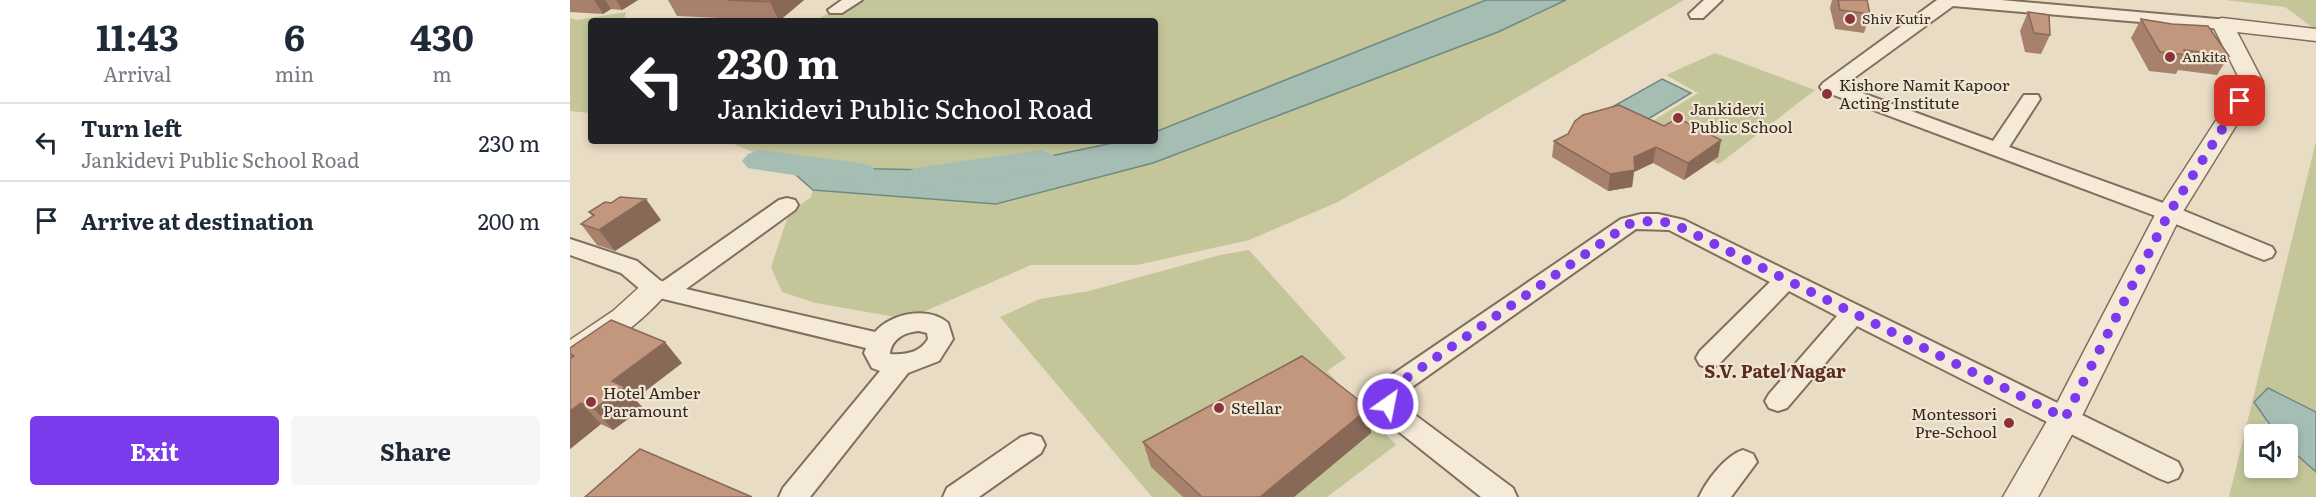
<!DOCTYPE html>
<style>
:root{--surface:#fff;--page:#f6f6f7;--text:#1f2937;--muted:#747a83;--line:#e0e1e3;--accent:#7c3aed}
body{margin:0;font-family:Literata,serif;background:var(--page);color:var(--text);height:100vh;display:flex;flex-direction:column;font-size:22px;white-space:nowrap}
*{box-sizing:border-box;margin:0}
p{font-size:20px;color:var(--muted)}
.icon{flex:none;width:33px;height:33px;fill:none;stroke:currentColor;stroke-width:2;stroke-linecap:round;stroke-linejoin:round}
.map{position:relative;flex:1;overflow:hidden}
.drawer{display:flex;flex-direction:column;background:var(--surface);width:570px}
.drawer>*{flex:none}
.hud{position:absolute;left:18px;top:18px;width:570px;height:126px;border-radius:6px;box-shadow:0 3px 9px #0003;background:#202124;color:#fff;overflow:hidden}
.tools{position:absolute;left:1674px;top:424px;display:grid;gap:12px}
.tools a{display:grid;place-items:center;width:54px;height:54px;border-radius:6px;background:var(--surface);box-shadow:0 3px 9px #0003;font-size:30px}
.pin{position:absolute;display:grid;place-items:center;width:51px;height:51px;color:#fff;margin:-26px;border-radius:12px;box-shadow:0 3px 9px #0006}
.me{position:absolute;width:66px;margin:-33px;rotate:33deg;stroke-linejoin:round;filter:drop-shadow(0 0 4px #0008)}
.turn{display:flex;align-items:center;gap:21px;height:126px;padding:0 30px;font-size:27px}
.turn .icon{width:78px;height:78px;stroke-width:2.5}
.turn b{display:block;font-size:42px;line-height:51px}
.eta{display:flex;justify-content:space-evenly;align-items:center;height:102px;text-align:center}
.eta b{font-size:36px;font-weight:700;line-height:42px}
.primary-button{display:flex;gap:12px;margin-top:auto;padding:12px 30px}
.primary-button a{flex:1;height:69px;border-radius:6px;background:var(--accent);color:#fff;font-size:24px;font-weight:700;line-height:69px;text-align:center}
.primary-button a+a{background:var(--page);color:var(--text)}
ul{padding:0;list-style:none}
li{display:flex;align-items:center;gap:18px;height:78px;padding:0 30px;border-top:2px solid var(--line)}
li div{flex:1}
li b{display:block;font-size:22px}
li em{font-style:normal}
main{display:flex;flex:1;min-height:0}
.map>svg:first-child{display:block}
.green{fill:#c4c699}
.water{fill:#a6bdb4;stroke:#6e8a81;stroke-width:1.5}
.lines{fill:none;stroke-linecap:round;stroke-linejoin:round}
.river{fill:#a6bdb4;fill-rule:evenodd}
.minor-casing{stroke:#826e5d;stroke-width:4}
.tertiary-casing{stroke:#826e5d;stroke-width:3}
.minor{fill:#f5ead7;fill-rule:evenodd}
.tertiary{fill:#f5ead7;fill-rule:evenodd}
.wall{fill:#a8816c}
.shaded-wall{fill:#886958}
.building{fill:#c3967e;stroke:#886958;stroke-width:1.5}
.route{stroke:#7c3aed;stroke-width:10;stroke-dasharray:0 18}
.poi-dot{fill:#8b333a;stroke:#f1e6d3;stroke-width:2}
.labels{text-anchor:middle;stroke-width:4.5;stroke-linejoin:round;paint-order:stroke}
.far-poi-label{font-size:14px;fill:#34271f;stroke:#f1e6d3;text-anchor:start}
.poi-label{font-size:16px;fill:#34271f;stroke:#f1e6d3;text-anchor:start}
.neighbourhood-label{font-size:18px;font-weight:bold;fill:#5c2b23;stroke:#f1e6d3}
</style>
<main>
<section class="drawer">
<div class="eta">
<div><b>11:43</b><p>Arrival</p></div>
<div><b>6</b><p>min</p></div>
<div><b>430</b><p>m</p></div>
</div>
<ul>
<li><svg class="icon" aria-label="left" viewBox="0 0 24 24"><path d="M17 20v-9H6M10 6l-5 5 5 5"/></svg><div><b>Turn left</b><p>Jankidevi Public School Road</p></div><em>230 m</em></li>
<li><svg class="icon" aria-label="arrive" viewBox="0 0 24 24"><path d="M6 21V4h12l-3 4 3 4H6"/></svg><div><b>Arrive at destination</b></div><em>200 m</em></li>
</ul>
<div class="primary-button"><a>Exit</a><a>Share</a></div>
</section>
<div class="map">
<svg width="1746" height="497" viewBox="0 0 1746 497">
<rect width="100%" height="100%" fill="#e9dcc4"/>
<g class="green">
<polygon points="286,0 916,0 585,132 585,21 243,21"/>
<polygon points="996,0 1114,0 768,202 679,240 567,265 461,265 337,319 246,303 212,292 201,267 219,213 241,197 243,190 427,204 583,163 928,32"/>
<polygon points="1655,0 1746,0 1746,30 1715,7"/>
<polygon points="56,12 54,20 58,21 21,21 21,113 0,111 0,18 7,20"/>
<polygon points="1145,53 1245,90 1149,164 1073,127 1128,93 1096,75"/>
<polygon points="157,141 552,141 409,171 217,167"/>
<polygon points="1746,141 1746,412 1698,388 1696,424 1707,435 1684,435 1684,468 1718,468 1718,447 1746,472 1746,497 1659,497"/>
<polygon points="679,250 776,358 757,371 826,445 757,497 582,497 430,317 470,299 519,291 650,255"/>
</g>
<g class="water">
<polygon points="916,0 996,0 928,32 583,163 426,204 243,190 217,167 409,171 552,141 585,141 585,132"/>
<polygon points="1092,79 1121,93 1065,127 1035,111"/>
<polygon points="1698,388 1746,412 1746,472 1718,447 1718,435 1707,435 1684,402"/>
</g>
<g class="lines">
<g class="river">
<polygon points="190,150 289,163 302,166 307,174 302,182 289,185 178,168 172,161 178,154"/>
<polygon points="470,150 482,154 488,161 482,168 353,189 340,186 335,178 340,170 353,167"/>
</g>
<defs>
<g id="minor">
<polygon points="272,0 292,0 272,13 260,13 258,10"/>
<polygon points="1134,0 1152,0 1133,18 1121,18 1119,14"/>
<polygon points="1367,0 1431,0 1658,20 1660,24 1652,29 1383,6 1273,86 1423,141 1454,95 1468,95 1470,99 1439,147 1607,208 1702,247 1705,252 1702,257 1694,260 1686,257 1591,218 1253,91 1250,87 1253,83"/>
<path d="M 217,198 L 225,200 L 228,205 L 225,210 L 116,289 L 305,332 C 322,313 358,306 378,323 L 383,339 L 369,361 L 338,373 L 240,497 L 209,497 L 213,488 L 310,371 L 302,368 L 294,353 L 296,348 L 77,295 L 51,273 L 0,255 L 0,239 L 67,261 L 92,282 L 209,200 ZM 349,331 L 357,333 L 358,339 C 350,353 335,355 320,354 C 321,339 335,332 349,331 Z"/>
<polygon points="1071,214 1088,214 1114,220 1608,462 1612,470 1608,478 1598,482 1588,478 1287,326 1217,408 1208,411 1199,408 1195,401 1199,394 1267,316 1219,291 1148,365 1139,368 1130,365 1126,358 1130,351 1200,282 1099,230 1066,229 832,394 833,406 943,488 947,497 911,497 814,420 805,401 813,381 1051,219"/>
<polygon points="461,434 471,437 475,445 471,453 409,497 373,497 377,488 451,437"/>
<path d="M 1173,450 L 1183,454 L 1187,462 L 1161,497 L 1129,497 C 1137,480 1155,456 1173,450 Z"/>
</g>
<g id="tertiary">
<polygon points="1652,18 1746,29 1746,41 1667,32 1693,82 1612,213 1511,418 1468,497 1433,497 1484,409 1586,213 1671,82 1642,24 1645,20"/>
<path d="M 85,279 L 95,282 L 99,289 C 86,311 24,360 0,367 L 0,340 L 43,311 L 75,282 Z"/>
</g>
</defs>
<use href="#minor" class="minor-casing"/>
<use href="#tertiary" class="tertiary-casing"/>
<use href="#minor" class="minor"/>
<use href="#tertiary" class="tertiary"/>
</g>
<g class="wall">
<polygon points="0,0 68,0 52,10 41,9 33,14 0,12"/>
<polygon points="98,0 234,0 209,21 107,16"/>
<polygon points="1262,0 1297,0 1300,14 1294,33 1265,29 1260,8"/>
<polygon points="1458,12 1480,35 1471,54 1455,52 1450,31"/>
<polygon points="1571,19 1659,56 1647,75 1608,70 1606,74 1579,71 1561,38"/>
<polygon points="1094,126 1151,140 1148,157 1114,180 1083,163 1064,172 1062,187 1038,191 982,157 984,141 998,134"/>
<polygon points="19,212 91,220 45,251 27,245 11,224 22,216"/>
<polygon points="0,348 112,363 65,399 73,408 43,430 31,424 0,449"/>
<polygon points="799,408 801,433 724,497 613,497 581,467 573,442"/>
</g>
<g class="shaded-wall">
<polygon points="24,0 35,0 41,9 33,14"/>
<polygon points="46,0 68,0 52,10"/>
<polygon points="202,0 234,0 209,21 200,2"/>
<polygon points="1151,140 1148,157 1114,180 1118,163"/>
<polygon points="1086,147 1083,163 1064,172 1062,187 1038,191 1040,174 1064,157"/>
<polygon points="76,199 91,220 45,251 29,230"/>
<polygon points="95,342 112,363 65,399 73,408 43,430 24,409 42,381"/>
<polygon points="11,403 31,424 0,449 0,411"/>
<polygon points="799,408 801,433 724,497 690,497"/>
</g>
<g class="building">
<polygon points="158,0 202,0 200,2"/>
<polygon points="1268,0 1297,0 1300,14 1270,10"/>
<polygon points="1458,12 1479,15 1480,35 1464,33"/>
<polygon points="1571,19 1602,24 1638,26 1659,56 1614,50 1617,55 1590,52"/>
<polygon points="1049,105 1094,126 1108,118 1151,140 1118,163 1086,147 1064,157 1065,170 1040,174 984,141 998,134 1005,121 1013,115"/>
<polygon points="50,197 76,199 29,230 11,224 24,215 19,212 35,202 41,203"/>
<polygon points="41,320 95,342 42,381 55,387 24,409 11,403 0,411 0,359 4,356 0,354 0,348"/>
<polygon points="732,356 799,408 690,497 632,497 573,442"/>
<polygon points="70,449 182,497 15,497"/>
</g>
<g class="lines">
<polyline class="route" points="818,404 818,395 822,388 1059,224 1087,220 1106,225 1495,418 1599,213 1670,101"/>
</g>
<g class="poi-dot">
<circle cx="1280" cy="19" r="6"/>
<circle cx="1600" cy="57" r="6"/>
<circle cx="1257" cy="94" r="6"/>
<circle cx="1108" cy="118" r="6"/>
<circle cx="21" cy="402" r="6"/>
<circle cx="649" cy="408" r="6"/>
<circle cx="1439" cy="423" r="6"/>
</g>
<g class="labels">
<g class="far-poi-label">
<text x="1292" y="24">Shiv Kutir</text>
<text x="1612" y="62">Ankita</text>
</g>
<g class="poi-label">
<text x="1269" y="91">Kishore Namit Kapoor<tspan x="1269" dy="18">Acting Institute</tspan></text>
<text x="1120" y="115">Jankidevi<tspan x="1120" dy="18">Public School</tspan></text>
<text x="33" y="399">Hotel Amber<tspan x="33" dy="18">Paramount</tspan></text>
<text x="661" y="414">Stellar</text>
<text x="1427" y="420" text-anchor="end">Montessori<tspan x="1427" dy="18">Pre-School</tspan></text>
</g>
<g class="neighbourhood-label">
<text x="1205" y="378">S.V. Patel Nagar</text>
</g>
</g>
</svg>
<div class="tools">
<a><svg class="icon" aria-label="sound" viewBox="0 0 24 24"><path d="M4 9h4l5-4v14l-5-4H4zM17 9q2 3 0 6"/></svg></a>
</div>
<div class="pin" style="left:1670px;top:101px;background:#d93025"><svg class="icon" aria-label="arrive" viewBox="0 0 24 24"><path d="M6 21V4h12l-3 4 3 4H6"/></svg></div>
<svg class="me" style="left:818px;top:404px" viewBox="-20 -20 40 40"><circle r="17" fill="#7c3aed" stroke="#fff" stroke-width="3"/><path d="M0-11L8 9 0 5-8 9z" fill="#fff"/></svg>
<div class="hud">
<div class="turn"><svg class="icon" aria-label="left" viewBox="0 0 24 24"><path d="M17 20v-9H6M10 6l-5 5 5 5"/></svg><div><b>230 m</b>Jankidevi Public School Road</div></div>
</div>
</div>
</main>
